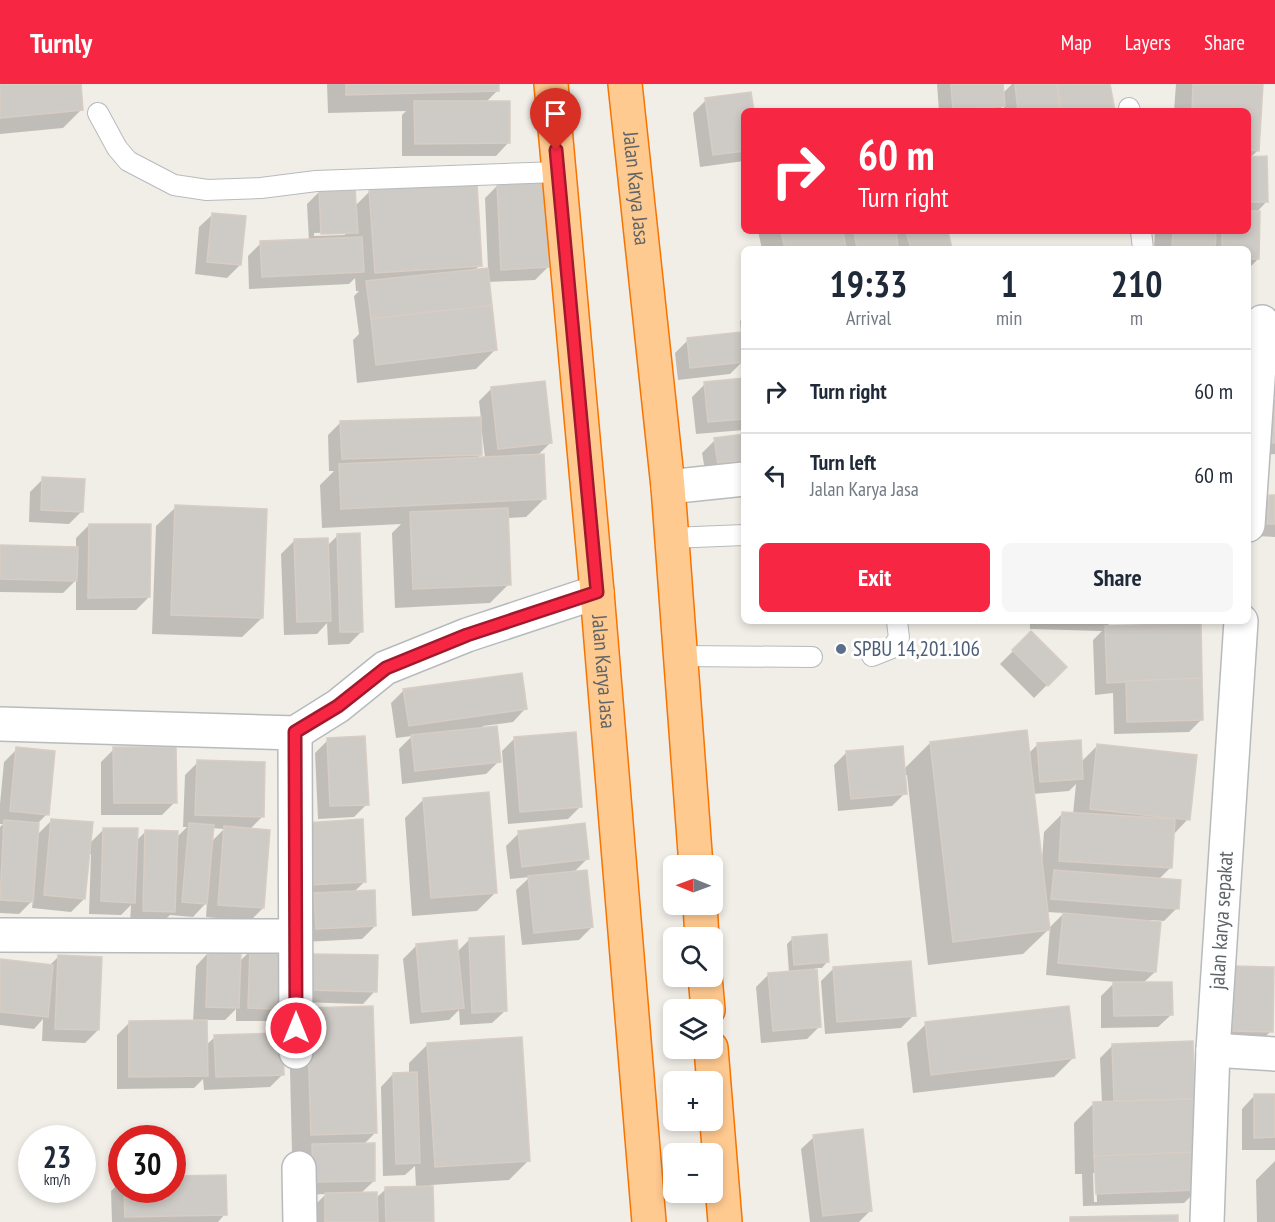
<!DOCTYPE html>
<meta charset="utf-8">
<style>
:root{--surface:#fff;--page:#f6f6f7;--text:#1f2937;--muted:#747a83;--line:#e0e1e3;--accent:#f72744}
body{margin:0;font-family:"PT Sans Narrow",sans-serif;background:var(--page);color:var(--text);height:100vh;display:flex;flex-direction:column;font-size:22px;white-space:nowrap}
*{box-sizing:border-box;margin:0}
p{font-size:20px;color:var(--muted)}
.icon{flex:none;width:33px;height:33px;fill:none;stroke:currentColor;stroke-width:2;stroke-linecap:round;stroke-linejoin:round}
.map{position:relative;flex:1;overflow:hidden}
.sheet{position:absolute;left:741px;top:162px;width:510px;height:378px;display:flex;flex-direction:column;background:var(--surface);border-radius:9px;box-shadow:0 3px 9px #0003}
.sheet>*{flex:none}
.top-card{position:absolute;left:741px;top:24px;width:510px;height:126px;border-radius:9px;box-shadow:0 3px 9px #0003;background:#f72744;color:#fff;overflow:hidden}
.needle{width:39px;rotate:271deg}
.buttons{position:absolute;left:663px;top:771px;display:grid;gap:12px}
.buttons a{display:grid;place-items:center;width:60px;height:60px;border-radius:9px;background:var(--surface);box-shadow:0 3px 9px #0003;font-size:30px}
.speed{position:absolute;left:18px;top:1041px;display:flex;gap:12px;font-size:30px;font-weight:700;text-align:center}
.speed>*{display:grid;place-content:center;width:78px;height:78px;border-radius:50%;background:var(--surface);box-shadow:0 3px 9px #0003;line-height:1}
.speed small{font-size:15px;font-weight:400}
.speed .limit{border:9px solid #d22;background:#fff;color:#111}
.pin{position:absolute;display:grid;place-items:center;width:51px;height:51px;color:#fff;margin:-62px -26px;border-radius:50% 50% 50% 0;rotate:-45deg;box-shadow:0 0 6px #0007}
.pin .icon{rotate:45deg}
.me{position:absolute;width:66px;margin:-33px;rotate:0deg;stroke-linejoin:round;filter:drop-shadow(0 0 4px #0008)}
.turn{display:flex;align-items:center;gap:21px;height:126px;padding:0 18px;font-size:27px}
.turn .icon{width:78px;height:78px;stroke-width:2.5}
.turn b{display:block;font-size:42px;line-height:51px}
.eta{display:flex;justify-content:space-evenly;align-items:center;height:102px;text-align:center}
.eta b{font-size:36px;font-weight:600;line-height:42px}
.action{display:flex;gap:12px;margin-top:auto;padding:12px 18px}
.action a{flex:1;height:69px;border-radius:9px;background:var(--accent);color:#fff;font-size:24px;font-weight:600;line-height:69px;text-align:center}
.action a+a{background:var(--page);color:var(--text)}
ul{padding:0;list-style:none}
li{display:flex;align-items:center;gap:18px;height:84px;padding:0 18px;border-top:2px solid var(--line)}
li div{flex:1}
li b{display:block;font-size:22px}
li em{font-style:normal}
header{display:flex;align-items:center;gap:36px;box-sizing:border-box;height:84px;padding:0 30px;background:var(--accent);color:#fff}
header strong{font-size:28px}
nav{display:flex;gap:33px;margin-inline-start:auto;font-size:21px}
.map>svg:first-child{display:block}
.shadow{fill:#0003;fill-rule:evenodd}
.building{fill:#cecac5;stroke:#d7cdc4;stroke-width:1.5}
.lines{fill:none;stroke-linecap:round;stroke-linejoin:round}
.lane-casing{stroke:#b7bbbe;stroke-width:22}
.street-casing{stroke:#b7bbbe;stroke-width:36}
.highway-casing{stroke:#f87400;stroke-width:36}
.lane{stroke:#fff;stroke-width:20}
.street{stroke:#fff;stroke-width:33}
.highway{stroke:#ffca90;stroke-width:33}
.route-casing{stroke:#a1192c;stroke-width:15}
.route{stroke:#f72744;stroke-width:10}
.service-dot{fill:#5c6f8a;stroke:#fff;stroke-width:2}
.labels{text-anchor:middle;stroke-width:6;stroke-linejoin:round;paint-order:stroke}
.street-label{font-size:21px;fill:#5e6568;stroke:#fff}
.service-label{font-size:21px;fill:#4e5e75;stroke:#fff;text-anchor:start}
</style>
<header>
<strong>Turnly</strong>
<nav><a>Map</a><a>Layers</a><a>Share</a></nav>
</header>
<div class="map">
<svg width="1275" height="1138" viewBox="0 0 1275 1138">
<rect width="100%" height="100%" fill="#f1ede7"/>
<g class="shadow">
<polygon points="0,0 79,0 82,25 63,44 0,50"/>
<polygon points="327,0 497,0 497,7 486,18 508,59 496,72 402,72 402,31 406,27 328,29"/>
<polygon points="937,0 1002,0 1002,10 1012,0 1108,0 1113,27 1004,27 1004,21 998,27 939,27"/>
<polygon points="1176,0 1261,0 1258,66 1249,75 1267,117 1256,129 1258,175 1248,185 1248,165 1154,165 1155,147 1248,147 1248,27 1174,27"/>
<polygon points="706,16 752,27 744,27 744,77 700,83 693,29"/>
<path d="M 498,101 L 548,183 L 535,196 L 488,198 L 495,266 L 476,285 L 357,299 L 353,256 L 359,250 L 354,212 L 359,207 L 356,207 L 355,194 L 349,200 L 249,205 L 248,172 L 261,159 L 309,157 L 307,120 L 320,107 L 355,122 L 370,107 L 480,181 L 474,187 L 488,185 L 485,114 ZM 345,148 L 345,151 L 314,152 L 314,149 Z"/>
<polygon points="212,131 240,181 227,194 195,190 199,143"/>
<polygon points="758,147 946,147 951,165 762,165"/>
<polygon points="744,233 744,276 730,290 678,296 675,269 688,256 741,249 740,237"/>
<polygon points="744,296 744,346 696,350 692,313 705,300"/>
<path d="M 492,304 L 550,359 L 537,372 L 545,414 L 526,433 L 507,434 L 509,500 L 490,519 L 395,524 L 392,449 L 401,440 L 322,444 L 320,401 L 334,387 L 329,387 L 328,351 L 341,338 L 481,335 L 479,317 ZM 482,349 L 485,374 L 476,375 L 481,371 L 480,350 Z"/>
<polygon points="1275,318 1275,370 1249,372"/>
<polygon points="744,351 744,386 706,392 702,369 715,356"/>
<polygon points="43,395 82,427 69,440 29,438 30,408"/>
<polygon points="1269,413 1275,413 1275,453 1255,452 1257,426"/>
<polygon points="176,423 262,534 242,553 152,550 156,442"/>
<polygon points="89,441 149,513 136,526 76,526 76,496 63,509 0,508 0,462 76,465 76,454"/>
<polygon points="337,452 362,547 349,560 328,561 327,539 317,550 284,551 281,470 294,457 327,462"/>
<polygon points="1030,537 1112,537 1106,543 1202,635 1189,648 1114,650 1113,609 1095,611 1093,556 1102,547 1030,545"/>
<polygon points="1031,549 1065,583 1034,614 1000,580"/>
<polygon points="404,606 525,625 513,638 483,642 499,677 486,690 402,700 399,665 412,652 396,654 391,619"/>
<polygon points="515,654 581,722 568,735 508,740 502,667"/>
<polygon points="328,656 367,720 354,733 318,735 315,669"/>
<path d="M 930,659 L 1028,670 L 1038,660 L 1081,678 L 1098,661 L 1188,735 L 1173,751 L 1171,783 L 1158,796 L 1177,824 L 1164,837 L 1150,836 L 1155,888 L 1143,899 L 1171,931 L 1158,943 L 1101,944 L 1101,912 L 1115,898 L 1046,891 L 1050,843 L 1064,829 L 1046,828 L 1048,846 L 1023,870 L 928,881 L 907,691 L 904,691 L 905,709 L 892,722 L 838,727 L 834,681 L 847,668 L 903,686 ZM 1076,700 L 1073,730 L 1063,729 L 1044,748 L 1042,776 L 1033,710 L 1069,707 Z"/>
<path d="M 17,665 L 47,730 L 37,740 L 36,752 L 52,736 L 89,760 L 104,745 L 136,757 L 146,747 L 176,754 L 187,743 L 183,743 L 185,691 L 198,678 L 262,733 L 249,746 L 263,824 L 250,837 L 206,833 L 207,818 L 193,833 L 170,831 L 160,840 L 130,839 L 131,821 L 121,831 L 89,830 L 91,770 L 88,770 L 84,815 L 71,828 L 32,824 L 33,816 L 19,830 L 0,829 L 0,743 L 3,740 L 0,740 L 0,720 L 4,678 ZM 212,744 L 224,745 L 211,758 Z"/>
<polygon points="114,665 175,718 162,731 101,731 101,678"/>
<polygon points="424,715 496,808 477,827 412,832 405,734"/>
<polygon points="519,749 587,775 573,789 592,843 579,856 522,861 516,806 530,793 510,795 506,762"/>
<polygon points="293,753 365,797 354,808 375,842 362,855 303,858 302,823 313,812 297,813"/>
<polygon points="793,854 828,877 822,884 815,884 820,942 807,955 761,959 756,903 769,890 789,889 787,860"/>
<polygon points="470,855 505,927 492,939 460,941 459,926 449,936 410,940 403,875 416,862 457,868"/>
<polygon points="250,867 286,924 273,937 236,937 236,925 225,936 206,936 206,961 215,953 283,990 270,1003 204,1006 203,995 194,1004 117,1005 117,951 130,938 193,938 196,882 208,869 239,878"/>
<polygon points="58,873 98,946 85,959 42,957 43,935 34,945 0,941 0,876 49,882"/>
<polygon points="299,884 375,907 363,920 298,918"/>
<polygon points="834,884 914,931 901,944 825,950 821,897"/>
<polygon points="1221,897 1271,947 1258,960 1220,960"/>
<polygon points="926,940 1073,974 1054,993 913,1009 907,959"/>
<polygon points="289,945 375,1049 364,1060 374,1097 361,1109 376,1114 386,1105 416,1104 415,1082 405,1091 383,1092 381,1003 393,990 409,990 409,979 428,960 528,1077 509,1096 431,1101 432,1138 306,1138 306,1130 326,1110 301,1111 300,1075 306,1069 292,1069"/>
<path d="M 1192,958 L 1197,1106 L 1184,1119 L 1083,1122 L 1082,1090 L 1075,1090 L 1074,1039 L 1093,1020 L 1102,1019 L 1100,974 L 1113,961 ZM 1093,1089 L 1096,1089 L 1097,1118 L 1094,1118 Z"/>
<polygon points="1254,1012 1275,1012 1275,1066 1242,1066 1242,1025"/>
<polygon points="814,1053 871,1126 859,1138 810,1138 801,1065"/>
<polygon points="1275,1077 1275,1138 1257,1138 1256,1096"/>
<polygon points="122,1097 122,1106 172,1106 225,1130 218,1138 112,1138 111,1107"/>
</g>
<g class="building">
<polygon points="0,0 81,0 83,26 0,34"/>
<polygon points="346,0 499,0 499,7 346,11"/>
<polygon points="951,0 1003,0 1005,22 953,27"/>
<polygon points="1015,0 1057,0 1060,27 1018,27"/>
<polygon points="1057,0 1110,0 1115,27 1062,27"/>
<polygon points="1193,0 1263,0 1259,67 1248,66 1248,27 1192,27"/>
<polygon points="751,8 754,27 744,27 744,67 713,71 705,14"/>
<polygon points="414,17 510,17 510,59 415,60"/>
<polygon points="1267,72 1268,118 1248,118 1248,73"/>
<polygon points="545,97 549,183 501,186 497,99"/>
<polygon points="477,98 482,182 375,189 369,105"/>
<polygon points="355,104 358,149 321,150 319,105"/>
<polygon points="1248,127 1260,127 1259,175 1248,175 1248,165 1222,165 1222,147 1248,147"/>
<polygon points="212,129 246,132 241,181 207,178"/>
<polygon points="781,147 843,147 846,165 785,165"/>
<polygon points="854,147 896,147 898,163 857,165"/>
<polygon points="906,147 948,147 952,165 911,165"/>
<polygon points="1173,147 1216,147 1215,165 1172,165"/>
<polygon points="362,153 364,188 262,193 260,157"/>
<polygon points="488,184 492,221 371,235 366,197"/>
<polygon points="492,221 497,266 376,281 371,235"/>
<polygon points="741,248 744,278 690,284 687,254"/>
<polygon points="744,294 744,335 708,338 704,298"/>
<polygon points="545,297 552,359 498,365 491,303"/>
<polygon points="1275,316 1275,359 1261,359 1259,317"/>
<polygon points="481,333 482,371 342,375 340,337"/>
<polygon points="744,350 744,376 718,380 714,354"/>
<polygon points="544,370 546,415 341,425 339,380"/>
<polygon points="42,393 85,395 83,428 41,426"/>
<polygon points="1269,411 1275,411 1275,440 1267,440"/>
<polygon points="175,421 267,425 263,534 171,531"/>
<polygon points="508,424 511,501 413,505 410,428"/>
<polygon points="89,440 151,440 150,513 88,514"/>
<polygon points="360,449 363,548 340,548 337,450"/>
<polygon points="328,454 331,537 297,538 294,455"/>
<polygon points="0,461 78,463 77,497 0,495"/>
<polygon points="1201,539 1202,594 1107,599 1105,542"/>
<polygon points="1031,547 1067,583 1048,602 1012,566"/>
<polygon points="522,589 527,625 409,642 403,605"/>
<polygon points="1202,594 1203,636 1127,638 1126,597"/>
<polygon points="497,642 501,678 415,687 411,651"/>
<polygon points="1027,646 1050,846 953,858 930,658"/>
<polygon points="576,648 582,723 520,728 514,653"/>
<polygon points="365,652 369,721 330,722 327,654"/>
<polygon points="1081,656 1083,695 1040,698 1037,659"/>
<polygon points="1097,660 1197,671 1190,736 1090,725"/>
<polygon points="903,662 907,710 851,715 846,667"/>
<polygon points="16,663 55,667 49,731 10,727"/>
<polygon points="113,663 176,663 177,719 114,719"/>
<polygon points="197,676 265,678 264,733 195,731"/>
<polygon points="489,708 497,809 431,814 423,714"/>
<polygon points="1062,728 1175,735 1172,784 1059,777"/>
<polygon points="51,735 93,738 85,815 44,811"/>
<polygon points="363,735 366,798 309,801 305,739"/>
<polygon points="4,736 39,739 33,818 0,816"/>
<polygon points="189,739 214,741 207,820 182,818"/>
<polygon points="585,739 589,775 522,783 518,747"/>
<polygon points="224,742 270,746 264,824 218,821"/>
<polygon points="103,744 138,744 135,819 101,817"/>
<polygon points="145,746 178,747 175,828 143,827"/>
<polygon points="587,786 593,843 534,849 528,792"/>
<polygon points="1054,786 1181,796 1179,825 1051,815"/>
<polygon points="375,806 376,842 316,845 314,809"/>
<polygon points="1063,829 1161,838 1156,888 1058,879"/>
<polygon points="827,850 829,878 794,881 792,853"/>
<polygon points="504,852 507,927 472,929 469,854"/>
<polygon points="457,856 464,924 422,928 416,860"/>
<polygon points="250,865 289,866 288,925 248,924"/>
<polygon points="208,867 241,868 239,924 206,923"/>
<polygon points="312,870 378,871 377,908 310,906"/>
<polygon points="58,871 102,873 99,946 55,945"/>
<polygon points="0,875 53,881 48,933 0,928"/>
<polygon points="911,877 916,932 837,938 833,883"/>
<polygon points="1233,882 1274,883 1273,948 1232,947"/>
<polygon points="817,885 821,943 773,947 768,889"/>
<polygon points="1113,898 1172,898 1173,931 1114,932"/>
<polygon points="373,922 377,1049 311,1051 307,924"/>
<polygon points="1069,922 1075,974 931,991 925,938"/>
<polygon points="207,936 208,992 129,993 129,937"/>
<polygon points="283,949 284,991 216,993 214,951"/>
<polygon points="522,953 530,1077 435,1083 427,959"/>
<polygon points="1193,957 1195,1015 1114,1017 1112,960"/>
<polygon points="417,988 420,1079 396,1080 393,989"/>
<polygon points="1254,1010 1275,1010 1275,1053 1254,1054"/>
<polygon points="1195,1015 1197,1068 1094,1072 1093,1018"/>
<polygon points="863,1045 872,1127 823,1132 813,1051"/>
<polygon points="375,1059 375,1097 313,1098 312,1060"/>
<polygon points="1197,1068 1198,1106 1096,1110 1094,1072"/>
<polygon points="226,1091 227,1131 125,1133 124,1106 172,1106 172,1092"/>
<polygon points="433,1102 434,1138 386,1138 385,1103"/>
<polygon points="377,1108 378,1138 325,1138 325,1109"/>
<polygon points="1178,1131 1178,1138 1070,1138 1070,1133"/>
</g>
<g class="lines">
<defs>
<g id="lane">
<polyline points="1129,24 1130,27"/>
<polyline points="98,29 117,64 128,77 174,101 207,106 261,104 316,97 558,88"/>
<polyline points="1141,147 1143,165"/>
<polyline points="671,454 744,451"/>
<polyline points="680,572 812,573"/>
<polyline points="872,572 892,564 899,554 897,537"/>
</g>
<g id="street">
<polyline points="668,403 744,395"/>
<polyline points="1248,441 1262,238"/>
<polyline points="0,640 295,649 338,622 385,584 467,551 597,508"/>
<polyline points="295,649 296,968"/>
<polyline points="0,851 284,852"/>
<polyline points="1213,966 1275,970"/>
<polyline points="299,1084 300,1138"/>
<path id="s1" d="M 1207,1138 L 1213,966 L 1241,537"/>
</g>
<g id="highway">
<path id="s2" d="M 551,0 L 597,508 L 649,1138"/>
<path id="s3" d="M 625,0 L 668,403 L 696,782"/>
<polyline points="700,820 702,854"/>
<polyline points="705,892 708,926"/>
<polyline points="711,964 725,1138"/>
</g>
</defs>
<use href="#lane" class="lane-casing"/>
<use href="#street" class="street-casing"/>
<use href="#highway" class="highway-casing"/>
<use href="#lane" class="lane"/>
<use href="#street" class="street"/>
<use href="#highway" class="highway"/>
</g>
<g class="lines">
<defs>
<polyline id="route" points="296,944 295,648 338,622 386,584 467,551 597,508 556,66"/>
</defs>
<use href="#route" class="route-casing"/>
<use href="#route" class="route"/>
</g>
<circle class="service-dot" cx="841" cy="565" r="6"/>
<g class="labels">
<g class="street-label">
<text dy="7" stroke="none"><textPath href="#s3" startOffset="105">Jalan Karya Jasa</textPath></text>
<text dy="7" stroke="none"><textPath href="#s2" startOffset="590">Jalan Karya Jasa</textPath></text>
<text dy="7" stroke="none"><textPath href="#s1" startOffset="302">jalan karya sepakat</textPath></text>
</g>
<g class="service-label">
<text x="853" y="572">SPBU 14,201.106</text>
</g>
</g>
</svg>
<div class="buttons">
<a><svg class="needle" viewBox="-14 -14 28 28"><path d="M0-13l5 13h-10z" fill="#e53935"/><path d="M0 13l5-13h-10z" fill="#747a83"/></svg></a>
<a><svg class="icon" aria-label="search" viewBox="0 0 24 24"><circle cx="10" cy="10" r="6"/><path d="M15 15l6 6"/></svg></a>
<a><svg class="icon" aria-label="layers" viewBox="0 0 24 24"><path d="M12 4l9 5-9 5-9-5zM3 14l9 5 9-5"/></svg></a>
<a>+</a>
<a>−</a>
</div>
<div class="speed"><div>23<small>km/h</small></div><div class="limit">30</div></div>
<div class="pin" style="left:556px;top:66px;background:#d93025"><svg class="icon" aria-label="arrive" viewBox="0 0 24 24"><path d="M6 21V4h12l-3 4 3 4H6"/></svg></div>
<svg class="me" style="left:296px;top:944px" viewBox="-20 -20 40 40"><circle r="17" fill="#f72744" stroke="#fff" stroke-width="3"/><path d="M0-11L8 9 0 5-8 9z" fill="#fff"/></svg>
<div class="top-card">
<div class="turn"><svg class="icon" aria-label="right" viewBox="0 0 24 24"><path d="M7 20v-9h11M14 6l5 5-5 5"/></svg><div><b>60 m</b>Turn right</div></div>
</div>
<section class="sheet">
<div class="eta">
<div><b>19:33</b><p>Arrival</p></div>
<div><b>1</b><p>min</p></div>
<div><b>210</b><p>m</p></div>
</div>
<ul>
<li><svg class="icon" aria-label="right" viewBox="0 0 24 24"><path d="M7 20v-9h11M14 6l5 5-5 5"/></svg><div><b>Turn right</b></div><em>60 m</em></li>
<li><svg class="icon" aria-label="left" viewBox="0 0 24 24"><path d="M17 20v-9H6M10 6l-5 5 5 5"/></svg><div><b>Turn left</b><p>Jalan Karya Jasa</p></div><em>60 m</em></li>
</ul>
<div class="action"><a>Exit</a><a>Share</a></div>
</section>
</div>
